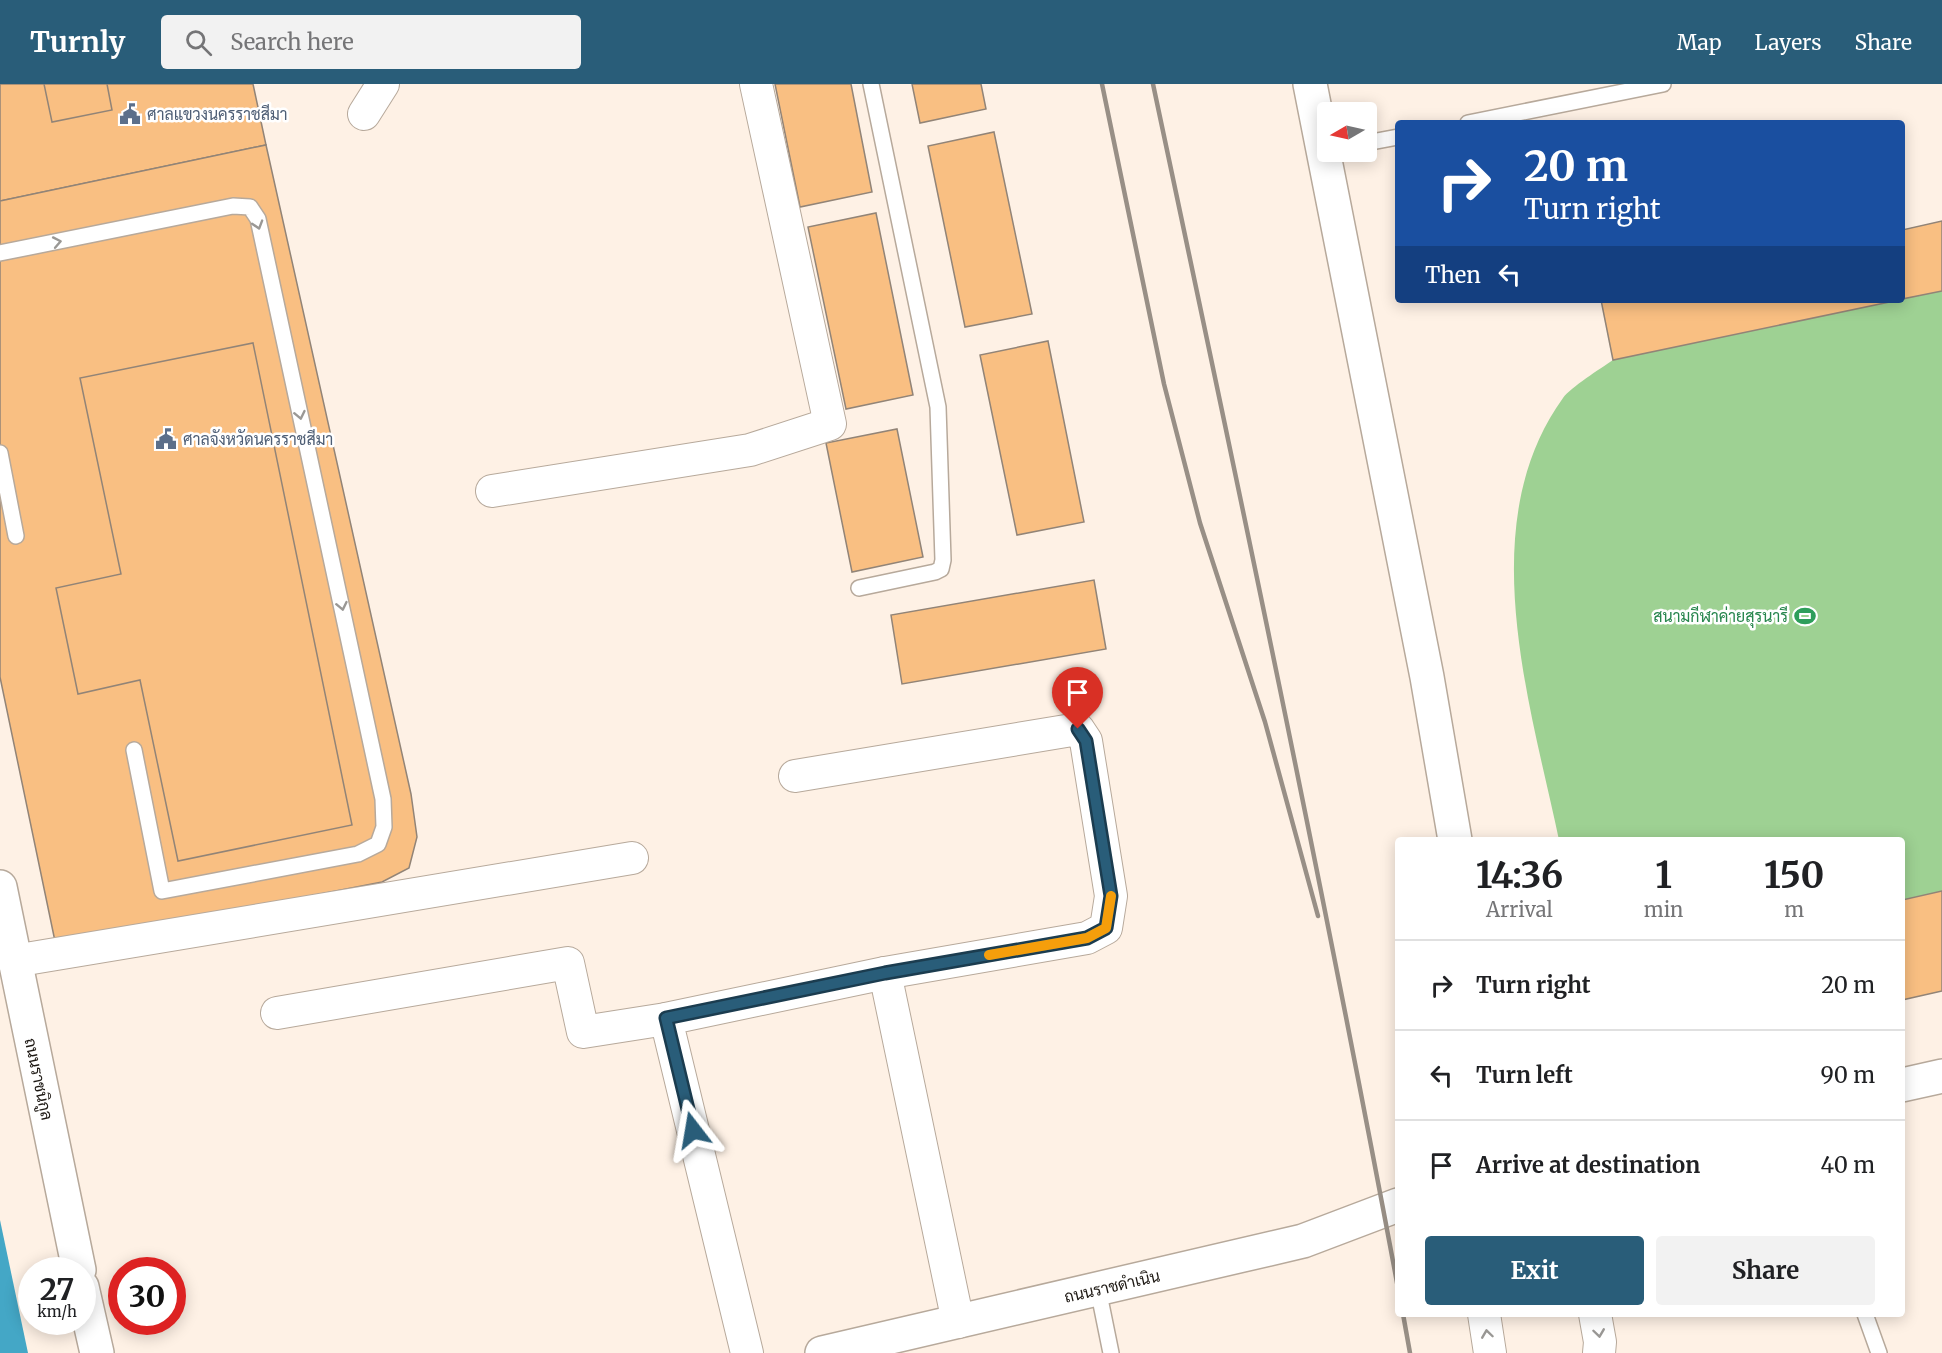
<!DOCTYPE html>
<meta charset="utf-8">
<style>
:root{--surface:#fff;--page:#f2f2f2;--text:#202124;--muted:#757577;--line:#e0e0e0;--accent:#295d79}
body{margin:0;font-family:Merriweather,Sarabun,serif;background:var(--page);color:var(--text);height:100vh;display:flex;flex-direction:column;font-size:22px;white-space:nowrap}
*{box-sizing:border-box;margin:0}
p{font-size:20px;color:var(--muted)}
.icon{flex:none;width:33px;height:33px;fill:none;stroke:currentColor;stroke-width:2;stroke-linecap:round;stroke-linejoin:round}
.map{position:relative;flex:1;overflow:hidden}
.drawer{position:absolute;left:1395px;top:753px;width:510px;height:480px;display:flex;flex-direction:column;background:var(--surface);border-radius:6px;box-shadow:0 3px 15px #0003}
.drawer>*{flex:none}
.hud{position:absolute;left:1395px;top:36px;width:510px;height:183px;border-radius:6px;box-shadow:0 3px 15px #0003;background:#1a4fa0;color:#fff;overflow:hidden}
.needle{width:39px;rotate:261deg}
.controls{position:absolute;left:1317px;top:18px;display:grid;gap:12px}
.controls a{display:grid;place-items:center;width:60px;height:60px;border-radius:6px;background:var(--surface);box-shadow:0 3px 15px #0003;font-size:30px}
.speed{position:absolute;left:18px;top:1173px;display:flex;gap:12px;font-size:30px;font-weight:700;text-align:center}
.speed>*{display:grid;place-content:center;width:78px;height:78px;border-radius:50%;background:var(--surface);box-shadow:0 3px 15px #0003;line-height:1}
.speed small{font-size:15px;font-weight:400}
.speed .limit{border:9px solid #d22;background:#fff;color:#111}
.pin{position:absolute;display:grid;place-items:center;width:51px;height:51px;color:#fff;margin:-62px -26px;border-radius:50% 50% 50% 0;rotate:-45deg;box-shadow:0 0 6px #0007}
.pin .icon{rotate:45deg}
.me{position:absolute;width:66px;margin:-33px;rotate:346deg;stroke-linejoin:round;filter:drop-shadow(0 0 4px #0008)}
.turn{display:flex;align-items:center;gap:21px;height:126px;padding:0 30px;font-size:27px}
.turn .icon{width:78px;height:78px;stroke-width:2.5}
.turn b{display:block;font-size:42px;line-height:51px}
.then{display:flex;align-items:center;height:57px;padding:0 30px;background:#0003;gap:12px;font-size:22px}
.eta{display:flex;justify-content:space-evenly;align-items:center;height:102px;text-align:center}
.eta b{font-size:36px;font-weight:700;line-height:42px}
.action{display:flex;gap:12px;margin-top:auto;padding:12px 30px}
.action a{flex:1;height:69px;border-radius:6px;background:var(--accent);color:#fff;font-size:24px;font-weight:700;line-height:69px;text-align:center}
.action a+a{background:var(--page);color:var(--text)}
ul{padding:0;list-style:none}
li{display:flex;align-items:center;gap:18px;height:90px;padding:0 30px;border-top:2px solid var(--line)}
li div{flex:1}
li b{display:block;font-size:22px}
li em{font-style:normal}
header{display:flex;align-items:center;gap:36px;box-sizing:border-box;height:84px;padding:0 30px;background:var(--accent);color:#fff}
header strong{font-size:28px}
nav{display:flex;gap:33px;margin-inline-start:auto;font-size:21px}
.search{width:420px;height:54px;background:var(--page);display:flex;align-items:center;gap:15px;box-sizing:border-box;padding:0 21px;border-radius:6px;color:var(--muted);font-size:22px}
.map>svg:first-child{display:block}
.green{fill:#9ed193}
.water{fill:#44a7c6}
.building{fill:#f9bf82;stroke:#928477;stroke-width:1.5}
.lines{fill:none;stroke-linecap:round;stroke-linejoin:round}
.service-casing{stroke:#b7a99b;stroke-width:18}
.minor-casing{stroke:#b7a99b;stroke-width:34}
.tertiary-casing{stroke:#b7a99b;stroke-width:36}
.secondary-casing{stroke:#b7a99b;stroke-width:36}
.service{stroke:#fff;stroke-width:15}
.minor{stroke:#fff;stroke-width:32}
.tertiary{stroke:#fff;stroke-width:33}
.secondary{stroke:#fff;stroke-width:33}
.rail{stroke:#988f86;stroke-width:4.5}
.oneway{stroke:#9a9895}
.route-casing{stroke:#1b3c4f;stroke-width:15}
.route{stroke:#295d79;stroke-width:10}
.slow{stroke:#f59e0b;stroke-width:10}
.labels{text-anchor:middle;stroke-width:5;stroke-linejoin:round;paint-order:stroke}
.service-label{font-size:16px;fill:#4e5e75;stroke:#fff;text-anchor:start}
.leisure-label{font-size:16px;fill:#27864d;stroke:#fff;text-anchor:end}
.street-label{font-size:16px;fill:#1e1914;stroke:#fff}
</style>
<header>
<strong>Turnly</strong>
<div class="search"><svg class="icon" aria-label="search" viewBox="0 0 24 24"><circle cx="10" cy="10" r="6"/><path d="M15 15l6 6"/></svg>Search here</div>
<nav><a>Map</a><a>Layers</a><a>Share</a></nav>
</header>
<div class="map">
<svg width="1942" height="1269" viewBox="0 0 1942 1269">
<rect width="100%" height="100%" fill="#fef1e5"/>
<path class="green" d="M 1942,137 L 1942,907 L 1902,916 L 1902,756 L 1559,756 C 1530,618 1472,440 1563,314 C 1571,303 1600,285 1613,276 L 1601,216 L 1902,216 L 1902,146 Z"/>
<polygon class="water" points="0,1136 28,1269 0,1269"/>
<g class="building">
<polygon points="0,0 253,0 266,61 0,117"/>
<polygon points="44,0 107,0 112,26 52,38"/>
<polygon points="775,0 851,0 872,108 800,123"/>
<polygon points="912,0 981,0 986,25 920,39"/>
<polygon points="994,48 1032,230 965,243 928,62"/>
<polygon points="266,61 411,710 417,753 409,784 382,798 56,862 0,593 0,117"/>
<polygon points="876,129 913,311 846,325 808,143"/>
<polygon points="1942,137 1942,207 1902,215 1902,146"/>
<polygon points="1601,216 1899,216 1613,276"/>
<polygon points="1048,257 1084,438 1017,451 980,271"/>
<polygon points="253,259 352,741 178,777 140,596 78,610 56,504 121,490 80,294"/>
<polygon points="897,345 923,473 852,488 826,359"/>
<polygon points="1094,496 1106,565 902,600 891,531"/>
<polygon points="1942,807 1942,907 1902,916 1902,816"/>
</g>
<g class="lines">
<defs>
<g id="service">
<polyline points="1468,39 1663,0"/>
<polyline points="1366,59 1398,53"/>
<polyline points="0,169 233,122 250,123 258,135 383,715 384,743 378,760 358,770 162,807 134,666"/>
<polyline points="0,369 16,452"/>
<polyline points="859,504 935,488 941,485 943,476 938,323 871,0"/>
<polyline points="1098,1205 1111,1269"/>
<polyline points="1865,1230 1879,1269"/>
</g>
<g id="minor">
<polyline points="364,30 383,0"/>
<polyline points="492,407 750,366 830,340 756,0"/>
<polyline points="14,877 632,774"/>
<polyline points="885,889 958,1238"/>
<polyline points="277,929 568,879 583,948 666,935"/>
<polyline points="1484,1230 1490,1269"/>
<polyline points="1595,1230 1600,1258 1599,1269"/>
<polyline points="747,1269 666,935 885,889 1087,854 1106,844 1111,812 1086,657 1078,645 795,692"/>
</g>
<g id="tertiary">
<polyline points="1310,0 1427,593 1455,756"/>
<polyline points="1902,1001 1942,992"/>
<polyline points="822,1269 1303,1157 1398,1121"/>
</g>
<g id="secondary">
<polyline points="0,803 79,1186"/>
<polyline points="82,1203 97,1269"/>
</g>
</defs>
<use href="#service" class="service-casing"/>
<use href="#minor" class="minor-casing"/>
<use href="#tertiary" class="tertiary-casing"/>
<use href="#secondary" class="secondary-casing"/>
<use href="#service" class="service"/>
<use href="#minor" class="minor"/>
<use href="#tertiary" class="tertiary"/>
<use href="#secondary" class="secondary"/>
<g class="rail">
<polyline points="1102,0 1164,300 1200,439 1265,638 1318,832"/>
<path d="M 1153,0 C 1238,401 1323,802 1398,1204"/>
<polyline points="1403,1230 1410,1269"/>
</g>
</g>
<defs><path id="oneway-chevron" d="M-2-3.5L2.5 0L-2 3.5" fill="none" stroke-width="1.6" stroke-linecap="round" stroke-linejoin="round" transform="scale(1.5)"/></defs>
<g class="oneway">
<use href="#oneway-chevron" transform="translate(258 141) rotate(73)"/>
<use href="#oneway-chevron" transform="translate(57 158) rotate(-11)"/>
<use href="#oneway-chevron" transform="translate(300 331) rotate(78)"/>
<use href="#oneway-chevron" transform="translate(342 522) rotate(78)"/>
<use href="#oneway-chevron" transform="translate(1599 1249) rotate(82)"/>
<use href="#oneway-chevron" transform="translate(1487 1250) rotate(-98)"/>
</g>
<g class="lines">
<defs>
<polyline id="route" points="693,1046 666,934 885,889 1087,854 1106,844 1111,812 1086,657 1078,645"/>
</defs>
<use href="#route" class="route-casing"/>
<use href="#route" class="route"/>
<polyline class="slow" points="989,871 1087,854 1106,844 1111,812"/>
</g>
<defs>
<symbol id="civic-bare" viewBox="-9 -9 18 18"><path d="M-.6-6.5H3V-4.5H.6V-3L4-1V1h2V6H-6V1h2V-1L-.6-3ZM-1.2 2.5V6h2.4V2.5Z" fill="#5c6f8a" stroke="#fff" stroke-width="2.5" paint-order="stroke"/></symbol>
<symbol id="stadium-bare" viewBox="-9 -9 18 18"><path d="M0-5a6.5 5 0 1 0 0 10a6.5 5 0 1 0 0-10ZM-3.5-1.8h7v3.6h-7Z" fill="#2e9e5b" stroke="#fff" stroke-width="2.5" paint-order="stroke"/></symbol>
</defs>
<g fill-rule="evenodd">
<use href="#civic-bare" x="115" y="15" width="30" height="30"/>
<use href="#civic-bare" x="151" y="340" width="30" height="30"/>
<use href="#stadium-bare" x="1790" y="517" width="30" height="30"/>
</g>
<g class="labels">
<g class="service-label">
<text x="147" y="36">ศาลแขวงนครราชสีมา</text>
<text x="183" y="361">ศาลจังหวัดนครราชสีมา</text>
</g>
<g class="leisure-label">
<text x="1788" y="538">สนามกีฬาค่ายสุรนารี</text>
</g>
<g class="street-label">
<text transform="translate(39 995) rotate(78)" y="6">ถนนราชนิกูล</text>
<text transform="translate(1112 1202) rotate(-13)" y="6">ถนนราชดำเนิน</text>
</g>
</g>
</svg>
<div class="controls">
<a><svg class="needle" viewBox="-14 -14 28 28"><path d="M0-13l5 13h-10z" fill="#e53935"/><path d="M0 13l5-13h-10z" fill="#757577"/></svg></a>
</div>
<div class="speed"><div>27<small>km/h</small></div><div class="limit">30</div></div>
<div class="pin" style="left:1078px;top:645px;background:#d93025"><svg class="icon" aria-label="arrive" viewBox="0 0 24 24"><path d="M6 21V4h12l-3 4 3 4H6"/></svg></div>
<svg class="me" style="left:693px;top:1046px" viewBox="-20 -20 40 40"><path d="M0-17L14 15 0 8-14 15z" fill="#295d79" stroke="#fff" stroke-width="4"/></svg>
<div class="hud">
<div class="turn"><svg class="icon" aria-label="right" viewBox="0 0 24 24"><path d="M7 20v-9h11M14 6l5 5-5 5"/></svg><div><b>20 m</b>Turn right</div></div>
<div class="then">Then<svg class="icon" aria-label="left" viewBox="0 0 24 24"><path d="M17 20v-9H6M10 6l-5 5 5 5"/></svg></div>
</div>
<section class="drawer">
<div class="eta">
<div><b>14:36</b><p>Arrival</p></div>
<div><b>1</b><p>min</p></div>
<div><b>150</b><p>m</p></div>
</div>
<ul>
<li><svg class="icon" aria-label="right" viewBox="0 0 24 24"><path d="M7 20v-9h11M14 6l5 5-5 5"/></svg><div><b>Turn right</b></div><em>20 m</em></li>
<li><svg class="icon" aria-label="left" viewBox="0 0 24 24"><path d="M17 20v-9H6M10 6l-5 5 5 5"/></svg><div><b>Turn left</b></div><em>90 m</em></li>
<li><svg class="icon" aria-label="arrive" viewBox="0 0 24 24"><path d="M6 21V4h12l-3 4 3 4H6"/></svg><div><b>Arrive at destination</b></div><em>40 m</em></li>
</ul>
<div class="action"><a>Exit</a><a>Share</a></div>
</section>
</div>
